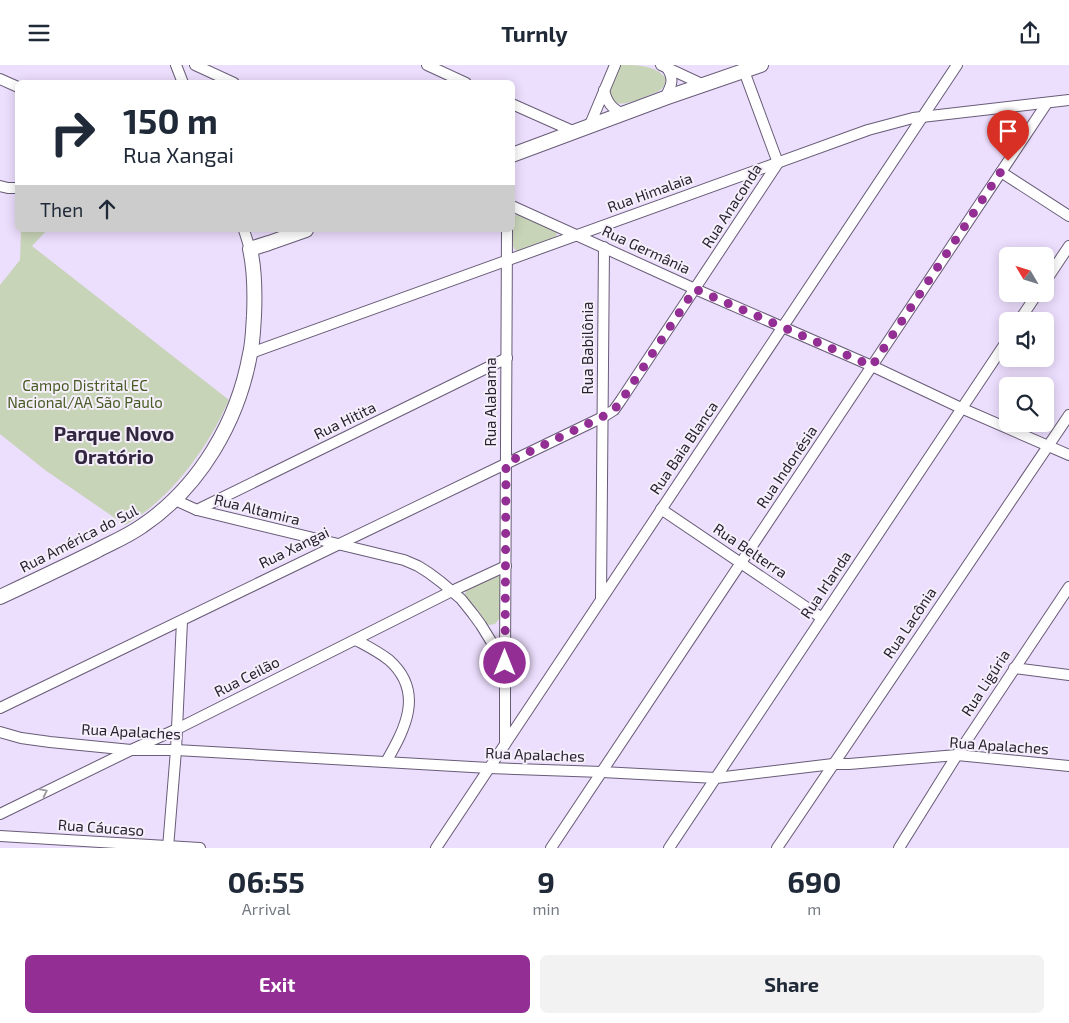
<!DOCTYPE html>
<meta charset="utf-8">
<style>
:root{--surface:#fff;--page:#f2f2f3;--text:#1f2937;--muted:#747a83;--accent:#922e94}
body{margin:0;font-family:"Exo 2",sans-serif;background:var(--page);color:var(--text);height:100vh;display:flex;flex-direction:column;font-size:19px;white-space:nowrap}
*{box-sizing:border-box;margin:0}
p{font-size:16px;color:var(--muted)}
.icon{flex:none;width:28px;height:28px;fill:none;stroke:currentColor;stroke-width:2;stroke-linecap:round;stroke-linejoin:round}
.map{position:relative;height:783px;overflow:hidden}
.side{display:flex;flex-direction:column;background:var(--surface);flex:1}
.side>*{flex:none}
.guide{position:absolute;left:15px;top:15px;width:500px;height:152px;border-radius:8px;box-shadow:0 2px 12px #0003;background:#fff;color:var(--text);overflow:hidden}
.needle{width:32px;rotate:308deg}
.buttons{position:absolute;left:999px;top:182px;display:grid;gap:10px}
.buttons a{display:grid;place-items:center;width:55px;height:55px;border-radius:8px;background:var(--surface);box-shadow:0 2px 12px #0003;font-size:25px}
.pin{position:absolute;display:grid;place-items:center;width:42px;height:42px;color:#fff;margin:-51px -21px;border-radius:50% 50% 50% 0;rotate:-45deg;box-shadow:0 0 5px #0007}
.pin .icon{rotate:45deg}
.me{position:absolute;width:55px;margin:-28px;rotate:0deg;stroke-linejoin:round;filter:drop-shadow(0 0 4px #0008)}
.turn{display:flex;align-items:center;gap:18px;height:105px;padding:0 25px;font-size:22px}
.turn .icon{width:65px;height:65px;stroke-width:2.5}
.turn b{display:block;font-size:35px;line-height:42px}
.then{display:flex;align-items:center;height:48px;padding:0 25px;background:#0003;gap:10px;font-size:19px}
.eta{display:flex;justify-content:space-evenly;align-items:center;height:85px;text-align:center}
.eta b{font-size:30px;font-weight:700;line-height:35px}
.button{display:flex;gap:10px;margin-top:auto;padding:10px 25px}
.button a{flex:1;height:58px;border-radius:8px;background:var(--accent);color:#fff;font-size:20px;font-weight:700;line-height:58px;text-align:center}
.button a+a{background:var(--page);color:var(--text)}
header{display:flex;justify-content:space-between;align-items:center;height:65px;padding:0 25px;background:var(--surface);font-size:22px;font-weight:700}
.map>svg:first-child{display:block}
.green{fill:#c8d4b8}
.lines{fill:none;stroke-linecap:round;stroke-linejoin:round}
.street-casing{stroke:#685c77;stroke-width:12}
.secondary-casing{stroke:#685c77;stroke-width:16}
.street{stroke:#fff;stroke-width:10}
.secondary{stroke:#fff;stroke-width:14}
.oneway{stroke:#9e9ca1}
.route{stroke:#922e94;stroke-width:9;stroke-dasharray:0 16.2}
.labels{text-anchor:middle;stroke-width:4;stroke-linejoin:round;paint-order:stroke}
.street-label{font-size:15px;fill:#28232e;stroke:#f5effc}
.park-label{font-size:15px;fill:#485b24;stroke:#f5effc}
.district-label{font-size:20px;font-weight:bold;fill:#31263e;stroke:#f5effc}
</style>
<header><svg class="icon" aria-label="menu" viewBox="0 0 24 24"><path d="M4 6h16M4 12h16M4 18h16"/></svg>Turnly<svg class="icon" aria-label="share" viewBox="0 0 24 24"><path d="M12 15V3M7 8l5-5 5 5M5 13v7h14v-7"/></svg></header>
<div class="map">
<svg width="1069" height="783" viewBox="0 0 1069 783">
<rect width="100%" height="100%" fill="#ecdefd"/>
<g class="green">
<path d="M 621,0 C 637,0 657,0 666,14 C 665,20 663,24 657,27 C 646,31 606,52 610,25 C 611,17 618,8 621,0 Z"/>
<polygon points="515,150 520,150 555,165 557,169 556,172 520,186 515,185 513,181 513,153"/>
<path d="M 21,165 L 47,165 L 32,181 L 229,335 C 223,347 218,359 211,370 C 190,405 161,440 125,460 L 45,405 L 0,369 L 0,220 L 20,195 Z"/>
<polygon points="497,510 500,510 500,553 495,559 489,560 487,559 477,544 464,530 467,525"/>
</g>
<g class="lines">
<defs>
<g id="street">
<polyline points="176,0 183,18"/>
<polyline points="195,0 234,18"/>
<polyline points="427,0 466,18"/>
<polyline points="661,0 704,20"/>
<polyline points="0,14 18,22"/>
<path d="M 604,25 C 607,38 612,43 622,49"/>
<path d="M 665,33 C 671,21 675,15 667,3"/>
<polyline points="512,39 575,67"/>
<polyline points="589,62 615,0"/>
<polyline points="1001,107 1069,151"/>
<polyline points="0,121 8,123 18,123"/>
<polyline points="512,141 695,224 872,301 961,343 1069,390"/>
<polyline points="244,165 250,184"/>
<polyline points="1045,217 1069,181"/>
<polyline points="1019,256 1037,229"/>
<polyline points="251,288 868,65 913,53 1069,35"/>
<polyline points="175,435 197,445 404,495 418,501 429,508 441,517 461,534 473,549 481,560 505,599 505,679"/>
<polyline points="661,444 822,553"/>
<polyline points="197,445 507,293"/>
<polyline points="601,533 604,182"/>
<path d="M 356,575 C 367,581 379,587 389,595 C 425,627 405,664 386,697"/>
<polyline points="505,599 507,165"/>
<polyline points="1014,603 1069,610"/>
<path d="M 0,643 C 201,545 402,449 603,352 L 614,345 L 621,335 L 778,98 L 744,6"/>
<polyline points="0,667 21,673 50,677 131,685 176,685 489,703 602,707 716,713 833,699 849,699 957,690 1069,701"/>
<polyline points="0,749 131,685 177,664 452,526 506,501"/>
<polyline points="0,771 200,783"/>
<polyline points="168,783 176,685 182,556"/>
<polyline points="436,783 957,0"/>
<polyline points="551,783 1047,38"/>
<polyline points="669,783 1008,274"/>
<polyline points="777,783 1069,350"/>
<polyline points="899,783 957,690 1069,522"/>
</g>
<g id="secondary">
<polyline points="512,90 665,33 761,0"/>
<path d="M 0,532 C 32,517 64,502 96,486 C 111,478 128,471 142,461 C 200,422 238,356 250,289 C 253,277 253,264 254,251 C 255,228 255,206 250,184 L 269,178 L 306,165"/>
</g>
</defs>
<use href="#street" class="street-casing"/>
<use href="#secondary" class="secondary-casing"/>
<use href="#street" class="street"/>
<use href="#secondary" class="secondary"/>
</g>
<defs><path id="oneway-chevron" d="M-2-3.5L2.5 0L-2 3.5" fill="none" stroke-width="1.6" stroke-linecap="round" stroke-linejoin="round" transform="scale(1.25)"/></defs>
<use class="oneway" href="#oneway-chevron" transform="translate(44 727) rotate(-26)"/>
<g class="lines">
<polyline class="route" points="505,598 506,398 602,352 614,345 621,336 695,224 872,301 1008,96"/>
</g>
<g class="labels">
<g class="street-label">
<text transform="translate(650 128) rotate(-20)" y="5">Rua Himalaia</text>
<text transform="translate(732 141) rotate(-57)" y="5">Rua Anaconda</text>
<text transform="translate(646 185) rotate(25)" y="5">Rua Germânia</text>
<text transform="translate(588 283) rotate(-90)" y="5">Rua Babilônia</text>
<text transform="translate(491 337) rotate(-90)" y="5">Rua Alabama</text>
<text transform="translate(345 356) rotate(-26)" y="5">Rua Hitita</text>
<text transform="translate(684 383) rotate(-56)" y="5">Rua Baia Blanca</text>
<text transform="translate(787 402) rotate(-56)" y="5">Rua Indonésia</text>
<text transform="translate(257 445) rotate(14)" y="5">Rua Altamira</text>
<text transform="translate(79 474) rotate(-27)" y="5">Rua América do Sul</text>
<text transform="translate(294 483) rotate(-26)" y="5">Rua Xangai</text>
<text transform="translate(750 486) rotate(34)" y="5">Rua Belterra</text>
<text transform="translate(826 520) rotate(-56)" y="5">Rua Irlanda</text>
<text transform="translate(910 558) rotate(-56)" y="5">Rua Lacônia</text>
<text transform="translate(247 612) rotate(-27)" y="5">Rua Ceilão</text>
<text transform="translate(986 618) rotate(-57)" y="5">Rua Ligúria</text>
<text transform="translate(131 667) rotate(3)" y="5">Rua Apalaches</text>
<text transform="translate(999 681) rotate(4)" y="5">Rua Apalaches</text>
<text transform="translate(535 690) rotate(2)" y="5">Rua Apalaches</text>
<text transform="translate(101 763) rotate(4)" y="5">Rua Cáucaso</text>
</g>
<g class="park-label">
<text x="85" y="326">Campo Distrital EC<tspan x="85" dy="17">Nacional/AA São Paulo</tspan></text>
</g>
<g class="district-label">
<text x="114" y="376">Parque Novo<tspan x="114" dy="23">Oratório</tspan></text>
</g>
</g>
</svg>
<div class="buttons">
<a><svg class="needle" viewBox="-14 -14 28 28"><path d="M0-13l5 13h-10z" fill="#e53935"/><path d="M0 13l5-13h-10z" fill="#747a83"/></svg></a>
<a><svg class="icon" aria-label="sound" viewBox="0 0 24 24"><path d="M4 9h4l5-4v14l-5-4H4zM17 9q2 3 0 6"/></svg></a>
<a><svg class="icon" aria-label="search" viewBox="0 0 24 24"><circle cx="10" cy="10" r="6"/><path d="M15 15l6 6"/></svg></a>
</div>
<div class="pin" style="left:1008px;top:96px;background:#d93025"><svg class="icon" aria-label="arrive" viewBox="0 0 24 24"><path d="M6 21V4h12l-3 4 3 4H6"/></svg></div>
<svg class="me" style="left:505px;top:598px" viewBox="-20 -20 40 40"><circle r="17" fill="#922e94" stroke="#fff" stroke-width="3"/><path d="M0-11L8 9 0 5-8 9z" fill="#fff"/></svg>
<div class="guide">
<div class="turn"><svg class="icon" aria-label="right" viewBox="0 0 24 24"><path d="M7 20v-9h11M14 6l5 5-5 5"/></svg><div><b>150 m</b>Rua Xangai</div></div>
<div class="then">Then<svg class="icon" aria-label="ahead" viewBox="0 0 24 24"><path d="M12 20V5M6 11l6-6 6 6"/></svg></div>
</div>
</div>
<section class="side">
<div class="eta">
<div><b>06:55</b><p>Arrival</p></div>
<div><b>9</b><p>min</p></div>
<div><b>690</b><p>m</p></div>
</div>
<div class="button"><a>Exit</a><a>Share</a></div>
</section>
